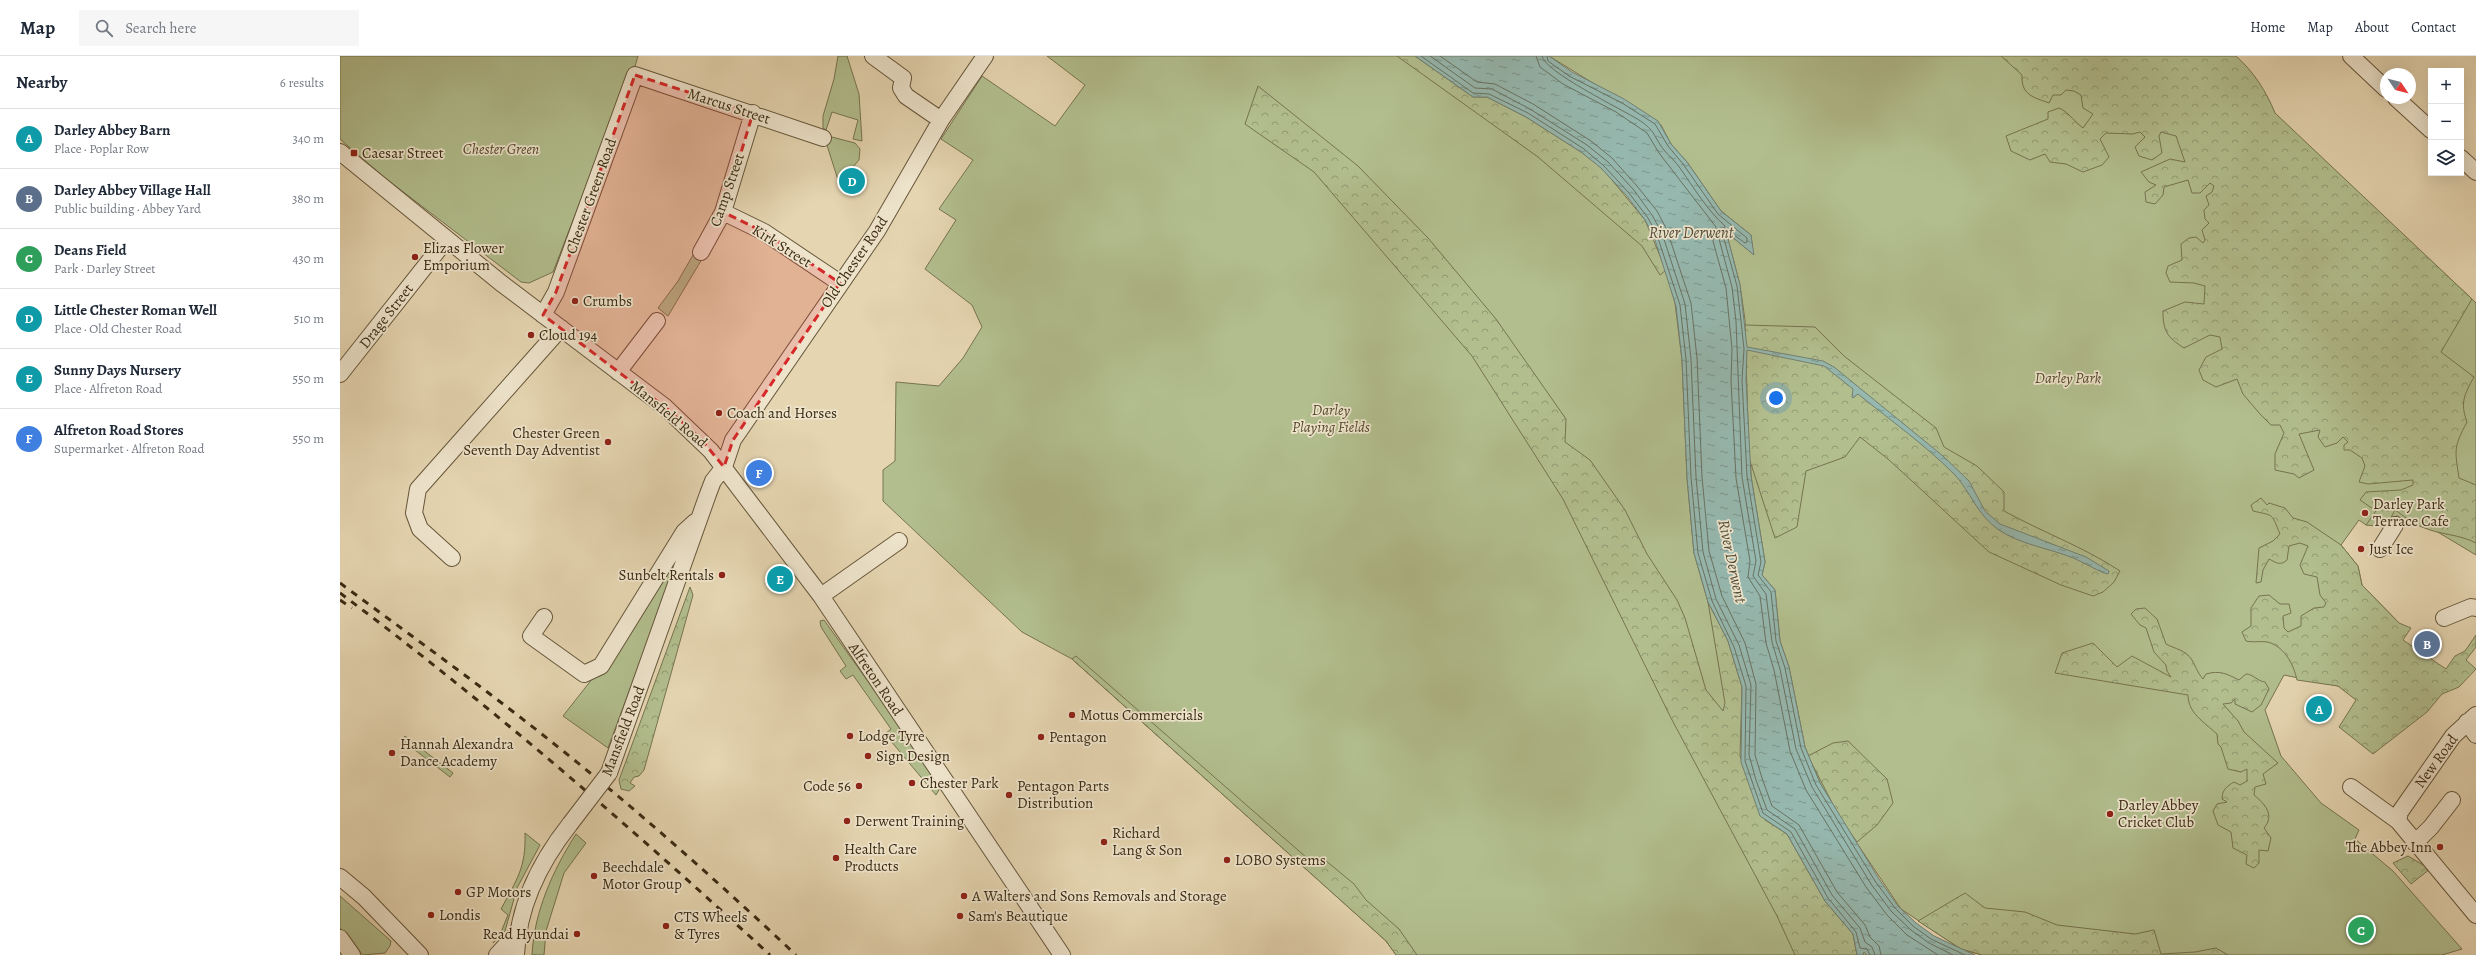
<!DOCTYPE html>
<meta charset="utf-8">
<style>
:root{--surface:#fff;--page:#f6f6f7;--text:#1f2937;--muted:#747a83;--line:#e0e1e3;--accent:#d93025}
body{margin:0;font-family:Alegreya,serif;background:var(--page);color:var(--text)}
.controls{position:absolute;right:12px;top:12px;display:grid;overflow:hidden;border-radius:0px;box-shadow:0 4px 16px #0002}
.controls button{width:36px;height:36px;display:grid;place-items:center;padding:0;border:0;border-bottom:1px solid var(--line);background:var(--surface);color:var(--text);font:20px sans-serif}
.compass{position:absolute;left:2040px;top:12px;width:36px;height:36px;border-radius:50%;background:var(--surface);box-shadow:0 4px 16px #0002;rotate:125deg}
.you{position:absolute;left:1436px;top:342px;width:14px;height:14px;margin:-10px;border:3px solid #fff;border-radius:50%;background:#1a73e8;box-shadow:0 0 0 6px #1a73e833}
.badge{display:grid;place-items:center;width:26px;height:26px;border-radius:50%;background:var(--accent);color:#fff;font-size:13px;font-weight:700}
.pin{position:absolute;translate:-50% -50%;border:2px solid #fff;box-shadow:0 1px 4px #0006}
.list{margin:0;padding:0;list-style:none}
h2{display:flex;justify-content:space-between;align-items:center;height:52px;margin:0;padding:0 16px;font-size:17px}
h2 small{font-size:13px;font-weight:400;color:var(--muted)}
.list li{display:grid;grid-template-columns:26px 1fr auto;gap:12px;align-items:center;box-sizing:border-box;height:60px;padding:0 16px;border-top:1px solid var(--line)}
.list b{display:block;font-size:15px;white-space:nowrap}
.list p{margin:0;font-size:13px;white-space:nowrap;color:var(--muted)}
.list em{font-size:13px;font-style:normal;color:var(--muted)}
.icon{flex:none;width:22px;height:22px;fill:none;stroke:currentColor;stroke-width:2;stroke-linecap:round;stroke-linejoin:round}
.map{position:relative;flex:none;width:2136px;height:899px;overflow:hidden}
header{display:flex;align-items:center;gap:24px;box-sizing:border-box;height:56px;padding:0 20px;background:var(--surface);border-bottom:1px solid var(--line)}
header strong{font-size:19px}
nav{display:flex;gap:22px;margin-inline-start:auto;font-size:14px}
.search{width:280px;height:36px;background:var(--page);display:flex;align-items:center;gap:10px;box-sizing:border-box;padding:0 14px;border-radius:0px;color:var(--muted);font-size:15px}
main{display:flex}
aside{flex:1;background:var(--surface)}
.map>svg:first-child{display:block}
.green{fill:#b2be8e;stroke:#767450}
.forest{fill:url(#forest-crowns);stroke:#767450}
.water{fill:url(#water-ripples);stroke:#728071}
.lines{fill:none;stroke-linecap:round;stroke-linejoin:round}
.shore{stroke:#687261;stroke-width:1}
.minor-casing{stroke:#66563a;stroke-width:18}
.minor{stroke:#eee4cc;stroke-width:16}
.rail{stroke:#3b2b13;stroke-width:3;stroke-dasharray:7 7;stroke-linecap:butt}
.minor-bridge-casing{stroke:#66563a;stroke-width:18;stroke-linecap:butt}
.minor-bridge{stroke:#eee4cc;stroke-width:16}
.marked{fill:#d62828;fill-opacity:0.2;stroke:#d62828;stroke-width:3;stroke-dasharray:8 5;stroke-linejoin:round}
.poi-dot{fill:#8f2418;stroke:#eee4cc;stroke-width:1.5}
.labels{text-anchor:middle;stroke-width:3.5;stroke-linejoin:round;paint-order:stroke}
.street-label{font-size:15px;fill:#3b2b13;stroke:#eee4cc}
.park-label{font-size:15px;font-style:italic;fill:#53482c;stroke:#eee4cc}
.poi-label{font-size:15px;fill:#3b2b13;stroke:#eee4cc;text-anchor:start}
.water-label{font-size:16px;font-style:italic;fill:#524e3a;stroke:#eee4cc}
</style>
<header>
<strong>Map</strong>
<div class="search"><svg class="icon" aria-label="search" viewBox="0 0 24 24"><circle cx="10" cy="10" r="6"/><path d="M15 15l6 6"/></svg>Search here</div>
<nav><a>Home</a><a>Map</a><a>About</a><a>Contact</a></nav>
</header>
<main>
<aside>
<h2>Nearby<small>6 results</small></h2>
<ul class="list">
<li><span class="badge" style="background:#0f9aa8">A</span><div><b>Darley Abbey Barn</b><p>Place · Poplar Row</p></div><em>340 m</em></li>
<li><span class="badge" style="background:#5c6f8a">B</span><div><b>Darley Abbey Village Hall</b><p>Public building · Abbey Yard</p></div><em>380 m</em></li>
<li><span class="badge" style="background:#2e9e5b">C</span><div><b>Deans Field</b><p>Park · Darley Street</p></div><em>430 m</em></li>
<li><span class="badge" style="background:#0f9aa8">D</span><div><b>Little Chester Roman Well</b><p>Place · Old Chester Road</p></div><em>510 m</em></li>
<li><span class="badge" style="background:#0f9aa8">E</span><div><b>Sunny Days Nursery</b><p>Place · Alfreton Road</p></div><em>550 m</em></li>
<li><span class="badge" style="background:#3f7fe0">F</span><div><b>Alfreton Road Stores</b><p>Supermarket · Alfreton Road</p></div><em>550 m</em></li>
</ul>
</aside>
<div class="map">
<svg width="2136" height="899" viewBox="0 0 2136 899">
<defs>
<pattern id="forest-crowns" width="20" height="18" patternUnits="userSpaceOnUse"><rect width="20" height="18" fill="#b2be8e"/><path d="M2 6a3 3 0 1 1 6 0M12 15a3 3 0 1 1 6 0" fill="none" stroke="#929b73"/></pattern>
<pattern id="water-ripples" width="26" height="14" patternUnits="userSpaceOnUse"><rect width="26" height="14" fill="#96b8af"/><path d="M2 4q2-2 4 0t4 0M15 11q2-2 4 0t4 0" fill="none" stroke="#7c968d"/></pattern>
</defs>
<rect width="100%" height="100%" fill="#e5d5b1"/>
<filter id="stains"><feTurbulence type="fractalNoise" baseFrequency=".005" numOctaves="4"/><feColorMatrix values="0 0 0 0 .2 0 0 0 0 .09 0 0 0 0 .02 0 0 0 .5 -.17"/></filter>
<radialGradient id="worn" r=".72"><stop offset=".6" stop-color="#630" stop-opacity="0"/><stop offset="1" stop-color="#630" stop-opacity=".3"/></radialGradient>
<path class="green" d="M0,0H298L293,17L268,74L213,216L189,227L181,226L45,122L0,83Z
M498,0H507L519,38L522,85L513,83L518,64L492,56L486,74L483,72V60L494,23Z
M707,0H1075L1186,61L1326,214L1335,247L1342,304L1347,422L1354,497L1368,546L1388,585L1400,700L1485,845L1527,899H1056L1046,885L732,603L682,576L543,445V414L555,405L556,326L599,330L623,302L642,271L632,249L585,213L616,164L599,153L633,104L601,83L642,20L715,70L745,29Z
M1209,0H1873L2136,247V499L2086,469L2071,466L2057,460L2026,469L2019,464L2001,489L2018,510L2022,529L2059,567L2008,637L1998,630L1944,619L1925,654L1941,700L1981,747L2019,774L2015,783L2053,815L2122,893L2102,899H1642L1621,893L1561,853L1500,762L1480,727L1465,691L1449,611L1440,585L1435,534L1422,519L1425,506L1411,420L1405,264L1400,229L1388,183L1391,180L1413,198L1411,179L1381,155L1347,106L1331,88L1321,69Z
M488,80L515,87L520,93L519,104L499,127L485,83Z
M353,199L362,203L328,260L318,252L338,225Z
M342,493L268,692L223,660L256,618Z
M484,564L555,663L600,732L596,739L545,678L551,673L513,619L506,623L500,615L506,610L481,571L480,565Z
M65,680L113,717L110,721L62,684Z
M185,777L200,789L177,832L165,875L153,887L161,876L168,859L161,853C177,823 186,812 185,777Z
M236,778L246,787L224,817L206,875L204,899H192C194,856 213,814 236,778Z
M0,840L51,885L50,890L45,897L23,899L0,872Z"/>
<path class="forest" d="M1057,0H1075L1133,41H1147L1186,61L1241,96L1262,112L1305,164L1326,214L1320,219L1302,190L1198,101Z
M1661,0H1896C1914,16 1926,35 1935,57L2132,243L2101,296L2134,321C2124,339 2120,347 2127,366C2113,392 2115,394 2119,422L2136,429V487C2119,478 2100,479 2082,471C2073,468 2064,460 2055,454L2046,471L2026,469L2036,455L2020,444L2026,436L2061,434L2073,429V424L2028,428L2019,426L2025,410L2022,402L2010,394H2004V389L2008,386L2003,381L1997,387L1985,391L1978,381L1980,374L1959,378L1974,414L1959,422L1954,418L1935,414V398L1944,377L1940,369H1931L1920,358L1903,338L1897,323L1876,331L1863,324L1859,314L1866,301L1882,293L1880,281L1870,279L1844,292C1827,281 1823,275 1823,255L1845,246L1864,248L1865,230L1854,227L1830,226L1826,217L1828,210L1842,204L1841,188L1849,182L1856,181L1863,187L1865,184L1862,174L1869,167L1865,163L1864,154L1869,149L1866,140L1872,136L1874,130L1870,127L1860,137H1852L1848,124L1824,131L1823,139L1815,148L1806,146L1805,136L1816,129L1809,126L1801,116L1830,103L1845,106L1836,80L1821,76L1819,80L1822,97L1812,104L1799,100L1795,91L1805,81L1800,76L1793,78L1766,77L1760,83L1769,101L1762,109L1743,116L1726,108L1710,106L1705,98L1690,104L1671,95L1666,80L1708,63V56L1719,52C1727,55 1735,66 1743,72L1753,58L1743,52L1741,39L1734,35L1726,34L1721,39H1713L1709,47C1693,41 1681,39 1682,19Z
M918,30L1018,110L1088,182L1156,263L1226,363L1225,386L1250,404L1285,454L1307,498L1337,544L1345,562L1366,634L1383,655L1385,647L1368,546L1388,585L1402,631L1400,700L1425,764L1447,778L1485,845L1513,878L1517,899H1455L1437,860L1331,662L1223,443L1132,300L974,116L905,68Z
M1405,269L1475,271L1504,300L1596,372L1604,391L1637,410L1664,436V455C1702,476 1744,491 1780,515L1774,526L1763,536L1753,540L1721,529L1649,496L1548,403L1520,381L1505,401L1466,415L1457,471L1435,482L1409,402Z
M1921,442L1927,449L1929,447L1945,452L1953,462L1967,466L2001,489L2018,510L2022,529L2059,567L2071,572L2063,584L2106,613L2115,600L2125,595L2136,579V591L2126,604L2136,613L2119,631L2102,638L2087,656L2033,698L1999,671L2016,644L1998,630L1957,624C1954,610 1946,593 1931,587C1923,584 1914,587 1906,585L1902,576L1911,570V552L1919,540L1929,539L1940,548H1949L1951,557L1943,560L1944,572L1948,576L1961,570V560L1974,552L1984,551L1986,547L1980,539L1977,521L1964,518L1960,509L1968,490L1960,487L1949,490L1947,504C1940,510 1937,507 1929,503L1923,514L1921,526L1916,527L1919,492L1933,485L1940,478C1931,457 1935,460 1913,455L1911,449Z
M350,531L353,539L304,714L299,720L294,721L290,727L295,730L289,735L281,733L279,724Z
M1805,552L1817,563L1826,588C1835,593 1846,594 1852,604C1856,611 1857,616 1863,623L1866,618C1880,614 1887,618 1899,624L1906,618C1913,618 1917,625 1925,626L1929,633L1921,649L1912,656L1895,648V643L1891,647L1883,648L1898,665L1904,676L1938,707L1923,718L1926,728L1915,731L1914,739C1925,748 1935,759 1924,772L1931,782L1928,795L1919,794V807L1914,812L1906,808L1907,799L1893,792L1891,776L1878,769L1873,755L1877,748L1887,746L1882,743C1882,734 1887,730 1894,726L1900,729L1907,725V713L1901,716L1888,713L1881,691L1878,688L1877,678C1864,666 1848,657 1848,639L1715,617L1722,597L1753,587L1777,611L1792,600L1831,621L1827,615L1826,609L1814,596L1806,572L1800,569L1791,558L1796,553Z
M736,600L967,802L985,804L1014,828L1026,844L1059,873L1077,899H1056L1046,885L732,603Z
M1508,685L1547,723L1553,747L1537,769L1517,786L1500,762L1468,700L1493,687Z
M2068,800L2090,813L2071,828L2053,807Z
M1625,837L1645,852L1685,856L1717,869L1795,878L1814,874L1821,898L1855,896L1876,892L1888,899H1642L1621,893L1578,865Z"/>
<path class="water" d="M1075,0H1209L1232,16L1284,43L1318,65L1331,88L1347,106L1381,155L1411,179L1414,199L1391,180L1388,183L1400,229L1407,291L1483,305L1494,311L1603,400L1629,425L1645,455L1660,468L1746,501L1769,515L1768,518C1763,518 1741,505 1733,502C1709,492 1681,489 1659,474C1636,458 1631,436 1614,418C1584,388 1550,364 1518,338L1513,342L1512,341L1513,333L1484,310L1407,294L1406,324L1411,420L1425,506L1422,519L1435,534L1440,585L1449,611L1465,691L1480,727L1539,823L1558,850L1576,867L1594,880L1635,899H1527L1524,896L1523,899H1517L1513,878L1485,845L1447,778L1420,760L1401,706L1402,631L1388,585L1368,546L1354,497L1347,422L1342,304L1336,250L1314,181L1305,164L1286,139L1261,112L1241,96L1186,61L1147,41H1133Z"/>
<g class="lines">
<path class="shore" d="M1081,0L1133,37L1149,38L1188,57L1244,93L1264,110L1289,137L1308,162L1317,179L1340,249L1346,303L1351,421L1358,497L1372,545L1394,591L1406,630L1405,705L1423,757L1451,776L1488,842L1516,876L1520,892L1527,893L1530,899
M1090,0L1135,32L1152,33L1190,53L1247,89L1268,106L1293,133L1312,159L1322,177L1345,248L1351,303L1356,421L1363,496L1376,543L1399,589L1411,629L1409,699L1416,724L1427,754L1455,773L1492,839L1520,872L1525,886L1532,891L1535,899
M1100,0L1137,26L1155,28L1193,48L1251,85L1272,102L1297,130L1317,155L1327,174L1351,247L1357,302L1362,421L1369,495L1382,540L1405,587L1416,628L1415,699L1422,722L1432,750L1459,769L1497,836L1525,869L1530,881L1539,890L1541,899
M1196,0L1200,11L1223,28L1276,56L1307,77L1319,97L1376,171L1373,185L1386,232L1392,293L1391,325L1396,422L1410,505L1408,521L1420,540L1426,587L1434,614L1450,695L1466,734L1526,831L1547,859L1567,879L1598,899
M1202,0C1203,15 1283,54 1299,64C1316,75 1313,80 1324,94C1329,100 1336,106 1340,112C1354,132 1367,154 1385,170L1379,183L1392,231L1396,265L1402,421L1416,505L1413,520L1426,538L1432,586L1440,613L1456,693L1472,731L1531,828L1551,855L1571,874L1589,887L1613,899
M1207,0L1208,5L1229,20L1282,47L1315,68L1328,90L1343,108L1378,158L1407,182V186L1405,187L1390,176L1385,178L1384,183L1397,230L1401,265L1404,293L1402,324L1407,420L1421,506L1418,519L1431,536L1436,585L1445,612L1461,692L1476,729L1535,825L1555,852L1573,870L1591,883L1625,899"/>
<defs>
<path id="minor" d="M533,0L563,22L561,32L566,40L601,64
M2011,0L2046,33
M2056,42L2091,74
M0,96L161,227L325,351L371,395L481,540L722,899
M2121,102L2136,116
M383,156L424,176L500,227
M361,196L383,156L413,57
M203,259L216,236L295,19L483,82
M278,316L317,265
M0,318L106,184
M2040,493L2055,469
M112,502L80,473L74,457L78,433L221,272
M481,540L559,485
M204,561L191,580L244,618L261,610L344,476L355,466
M2104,562L2131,551L2136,552
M2136,659L2113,680L2060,756L2058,765L2136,859
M2127,666L2136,679
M269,717L368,438L373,425L384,411L393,384L537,175L601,64L645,0
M2011,731L2058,765
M2075,787L2091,771L2112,744
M0,821L24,841L80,899
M0,882L12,899
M157,899L179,875
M176,899C178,849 200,806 230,768"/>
</defs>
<use href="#minor" class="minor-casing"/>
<use href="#minor" class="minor"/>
<path class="rail" d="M0,527C70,579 140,629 208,683C294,751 376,824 456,899
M0,537C150,649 292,772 430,899
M0,544L12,552"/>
<defs>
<path id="minor-bridge" d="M230,768L269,717"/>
</defs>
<use href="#minor-bridge" class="minor-bridge-casing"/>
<use href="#minor-bridge" class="minor-bridge"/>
</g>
<path class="marked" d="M295,19L413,57L383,156L424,176L500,227L393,384L384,411L360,382L325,351L203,259L216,236Z"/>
<g class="poi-dot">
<rect x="10" y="93" width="8" height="8" rx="2"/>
<circle cx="75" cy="201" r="4"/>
<circle cx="235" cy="245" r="4"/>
<circle cx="191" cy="279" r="4"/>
<circle cx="379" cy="357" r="4"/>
<circle cx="268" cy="386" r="4"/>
<circle cx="2025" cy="457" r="4"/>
<circle cx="2021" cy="493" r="4"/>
<circle cx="382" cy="519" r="4"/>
<circle cx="732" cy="659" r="4"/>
<circle cx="510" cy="680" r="4"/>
<circle cx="701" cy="681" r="4"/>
<circle cx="52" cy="697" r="4"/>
<circle cx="528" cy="700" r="4"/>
<circle cx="572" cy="727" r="4"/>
<circle cx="519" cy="730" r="4"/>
<circle cx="669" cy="739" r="4"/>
<circle cx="1770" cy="758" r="4"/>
<circle cx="507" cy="765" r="4"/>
<circle cx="764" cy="786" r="4"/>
<circle cx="2100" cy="791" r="4"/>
<circle cx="496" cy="802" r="4"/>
<circle cx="887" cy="804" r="4"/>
<circle cx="254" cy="820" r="4"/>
<circle cx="118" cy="836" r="4"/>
<circle cx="624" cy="840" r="4"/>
<circle cx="91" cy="859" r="4"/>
<circle cx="620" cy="860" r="4"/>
<circle cx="326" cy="870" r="4"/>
<circle cx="237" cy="878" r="4"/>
</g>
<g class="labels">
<g class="street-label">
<text transform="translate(389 50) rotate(18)" y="5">Marcus Street</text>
<text transform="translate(387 134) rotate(-71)" y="5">Camp Street</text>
<text transform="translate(251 140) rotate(-70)" y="5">Chester Green Road</text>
<text transform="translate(442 190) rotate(32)" y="5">Kirk Street</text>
<text transform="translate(514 206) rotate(-56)" y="5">Old Chester Road</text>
<text transform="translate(46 260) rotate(-52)" y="5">Drage Street</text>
<text transform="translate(329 358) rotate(40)" y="5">Mansfield Road</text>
<text transform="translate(536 623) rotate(56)" y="5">Alfreton Road</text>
<text transform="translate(283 675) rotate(-69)" y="5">Mansfield Road</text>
<text transform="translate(2096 705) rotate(-54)" y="5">New Road</text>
</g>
<g class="park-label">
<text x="161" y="98">Chester Green</text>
<text x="1728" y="327">Darley Park</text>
<text x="991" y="359">Darley<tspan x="991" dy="17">Playing Fields</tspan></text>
</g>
<g class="poi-label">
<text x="22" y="102">Caesar Street</text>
<text x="83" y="197">Elizas Flower<tspan x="83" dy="17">Emporium</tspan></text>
<text x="243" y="250">Crumbs</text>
<text x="199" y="284">Cloud 194</text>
<text x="387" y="362">Coach and Horses</text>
<text x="260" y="382" text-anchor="end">Chester Green<tspan x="260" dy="17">Seventh Day Adventist</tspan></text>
<text x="2033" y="453">Darley Park<tspan x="2033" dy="17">Terrace Cafe</tspan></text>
<text x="2029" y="498">Just Ice</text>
<text x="374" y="524" text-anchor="end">Sunbelt Rentals</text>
<text x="740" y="664">Motus Commercials</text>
<text x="518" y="685">Lodge Tyre</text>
<text x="709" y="686">Pentagon</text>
<text x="60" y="693">Hannah Alexandra<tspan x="60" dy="17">Dance Academy</tspan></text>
<text x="536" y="705">Sign Design</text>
<text x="580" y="732">Chester Park</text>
<text x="511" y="735" text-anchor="end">Code 56</text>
<text x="677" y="735">Pentagon Parts<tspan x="677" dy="17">Distribution</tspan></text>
<text x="1778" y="754">Darley Abbey<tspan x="1778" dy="17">Cricket Club</tspan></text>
<text x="515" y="770">Derwent Training</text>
<text x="772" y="782">Richard<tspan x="772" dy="17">Lang &amp; Son</tspan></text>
<text x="2092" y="796" text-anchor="end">The Abbey Inn</text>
<text x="504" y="798">Health Care<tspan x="504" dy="17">Products</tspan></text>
<text x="895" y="809">LOBO Systems</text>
<text x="262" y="816">Beechdale<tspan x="262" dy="17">Motor Group</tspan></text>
<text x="126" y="841">GP Motors</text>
<text x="632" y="845">A Walters and Sons Removals and Storage</text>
<text x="99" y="864">Londis</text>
<text x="628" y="865">Sam's Beautique</text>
<text x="334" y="866">CTS Wheels<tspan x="334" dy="17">&amp; Tyres</tspan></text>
<text x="229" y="883" text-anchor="end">Read Hyundai</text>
</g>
<g class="water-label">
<text x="1351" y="182">River Derwent</text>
<text transform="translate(1393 505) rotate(78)" y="6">River Derwent</text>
</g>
</g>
<rect width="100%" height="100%" filter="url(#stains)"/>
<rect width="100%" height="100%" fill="url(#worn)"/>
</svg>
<div class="controls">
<button>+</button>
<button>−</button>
<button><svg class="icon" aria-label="layers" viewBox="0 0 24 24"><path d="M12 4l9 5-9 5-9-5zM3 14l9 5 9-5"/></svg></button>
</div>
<svg class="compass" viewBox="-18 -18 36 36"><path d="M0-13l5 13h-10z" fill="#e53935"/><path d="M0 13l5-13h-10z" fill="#747a83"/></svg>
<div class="you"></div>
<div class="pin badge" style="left:1979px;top:653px;background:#0f9aa8">A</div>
<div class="pin badge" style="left:2087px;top:588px;background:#5c6f8a">B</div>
<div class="pin badge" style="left:2021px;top:874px;background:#2e9e5b">C</div>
<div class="pin badge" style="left:512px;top:125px;background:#0f9aa8">D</div>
<div class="pin badge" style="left:440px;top:523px;background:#0f9aa8">E</div>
<div class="pin badge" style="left:419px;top:417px;background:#3f7fe0">F</div>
</div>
</main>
